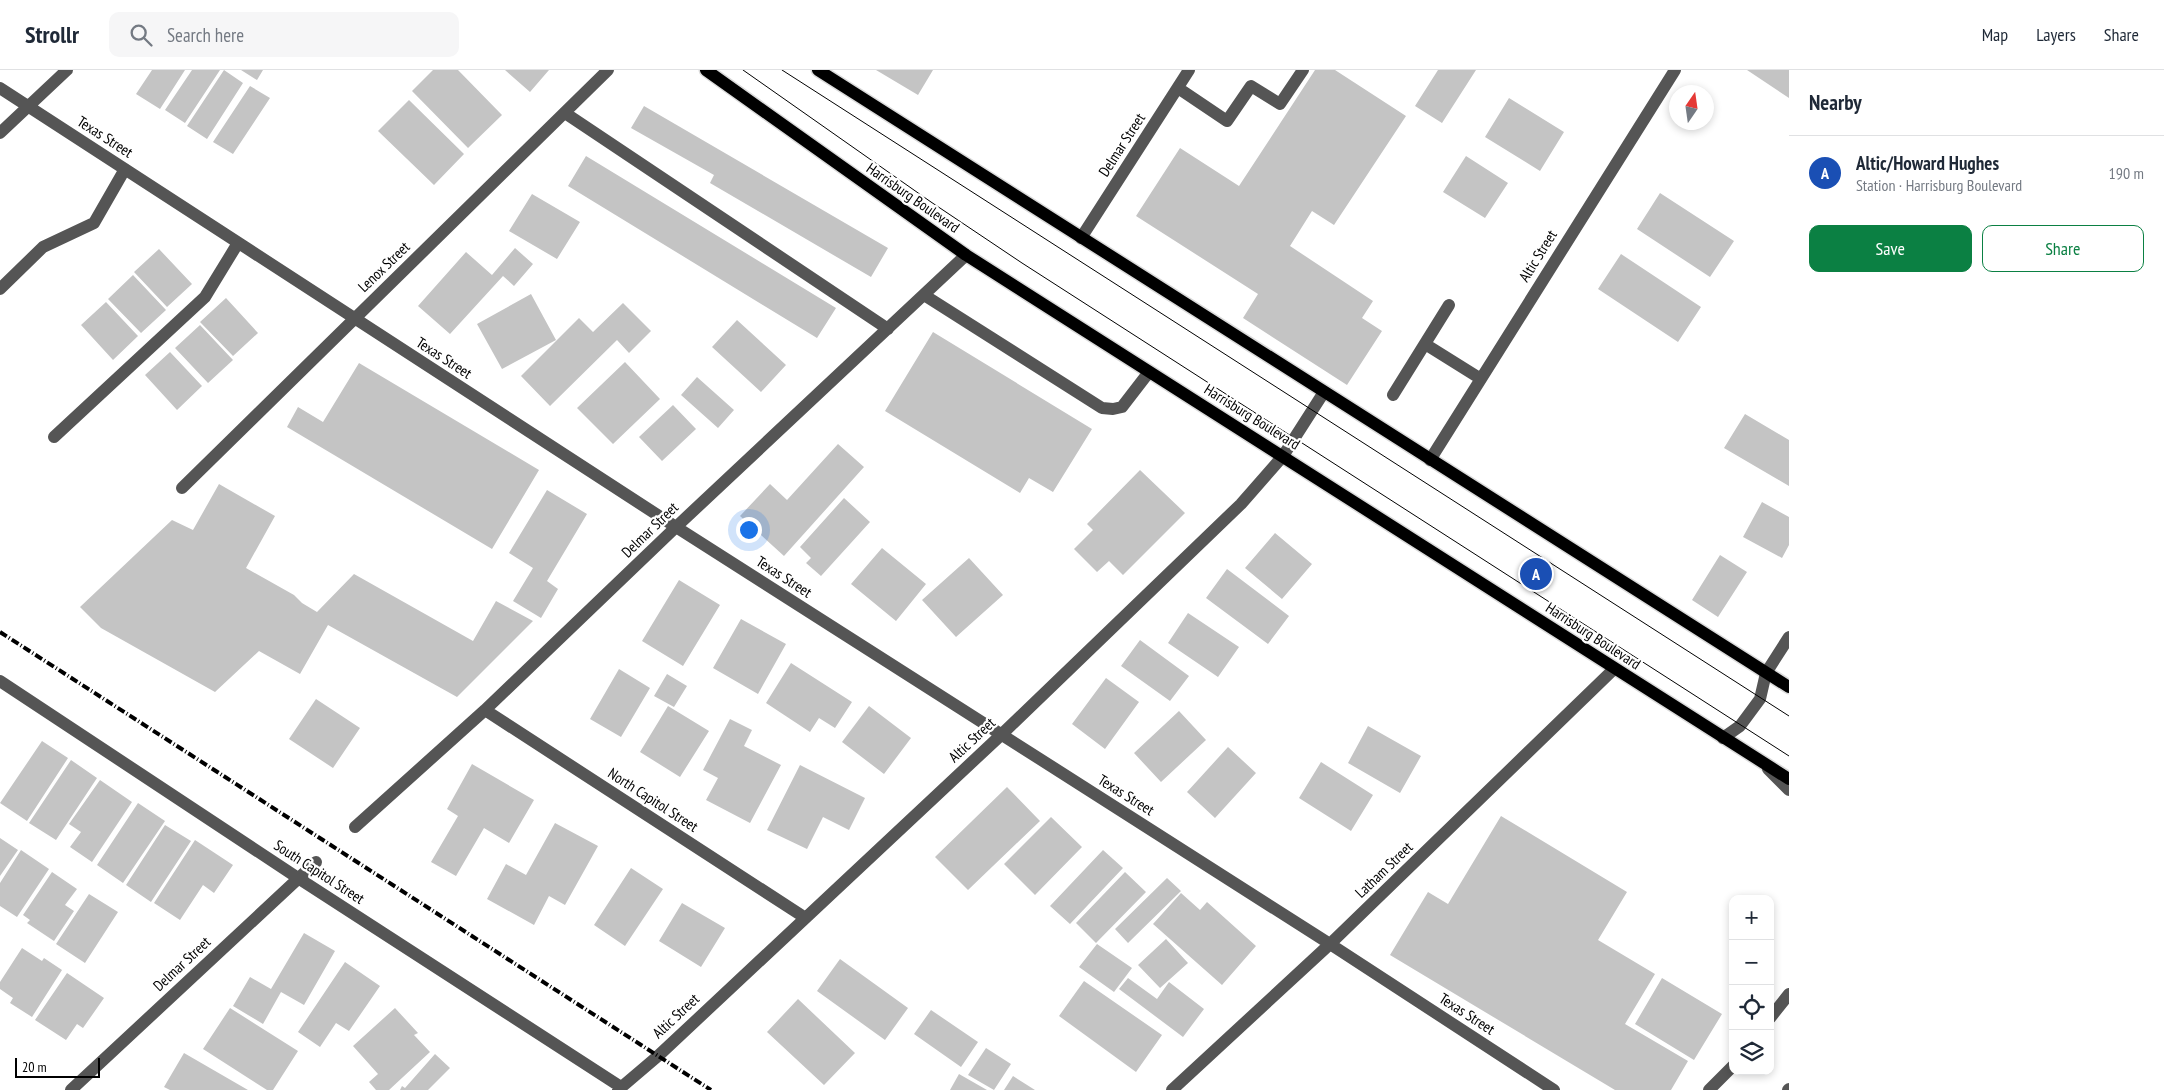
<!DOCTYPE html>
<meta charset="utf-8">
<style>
:root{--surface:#fff;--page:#f6f6f7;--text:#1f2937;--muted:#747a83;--line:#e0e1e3;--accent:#0b8043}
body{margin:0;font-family:"PT Sans Narrow",sans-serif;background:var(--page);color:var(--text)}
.controls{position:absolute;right:15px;bottom:15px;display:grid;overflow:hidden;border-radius:10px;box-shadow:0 2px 8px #0003}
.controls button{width:45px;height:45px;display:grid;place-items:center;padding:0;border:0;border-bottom:1px solid var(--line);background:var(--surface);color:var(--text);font:25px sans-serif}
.compass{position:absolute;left:1669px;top:15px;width:45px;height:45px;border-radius:50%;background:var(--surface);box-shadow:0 2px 8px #0003;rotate:13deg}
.scale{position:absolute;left:15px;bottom:12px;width:85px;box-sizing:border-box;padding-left:5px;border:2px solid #000;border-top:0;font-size:14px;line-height:18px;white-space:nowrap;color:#000;-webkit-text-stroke:4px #fff;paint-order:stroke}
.you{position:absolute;left:748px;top:459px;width:18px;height:18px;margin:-12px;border:4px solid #fff;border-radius:50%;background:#1a73e8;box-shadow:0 0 0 8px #1a73e833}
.badge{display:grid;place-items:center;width:32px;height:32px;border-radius:50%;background:var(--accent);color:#fff;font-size:16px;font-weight:700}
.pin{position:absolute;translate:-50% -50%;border:2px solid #fff;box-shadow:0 1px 5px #0006}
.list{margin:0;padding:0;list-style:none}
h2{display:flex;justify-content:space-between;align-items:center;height:65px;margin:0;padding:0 20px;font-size:21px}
h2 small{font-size:16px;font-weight:400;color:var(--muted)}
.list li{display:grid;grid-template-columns:32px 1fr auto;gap:15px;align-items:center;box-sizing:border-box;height:75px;padding:0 20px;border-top:1px solid var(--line)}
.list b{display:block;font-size:19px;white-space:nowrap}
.list p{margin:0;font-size:16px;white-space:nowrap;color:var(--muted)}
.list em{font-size:16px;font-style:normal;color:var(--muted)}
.actions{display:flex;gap:10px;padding:15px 20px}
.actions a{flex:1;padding:11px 0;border:1px solid var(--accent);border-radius:10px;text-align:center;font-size:18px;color:var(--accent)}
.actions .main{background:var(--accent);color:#fff}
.icon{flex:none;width:28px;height:28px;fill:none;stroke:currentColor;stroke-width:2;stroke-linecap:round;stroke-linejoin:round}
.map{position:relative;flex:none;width:1789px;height:1020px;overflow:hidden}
header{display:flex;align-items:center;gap:30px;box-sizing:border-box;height:70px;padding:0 25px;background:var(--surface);border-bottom:1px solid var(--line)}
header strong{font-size:24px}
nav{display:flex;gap:28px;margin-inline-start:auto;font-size:18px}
.search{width:350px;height:45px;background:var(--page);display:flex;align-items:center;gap:12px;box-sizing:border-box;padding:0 18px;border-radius:10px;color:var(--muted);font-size:19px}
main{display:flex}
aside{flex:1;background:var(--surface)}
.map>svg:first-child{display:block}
.building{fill:#c4c4c4}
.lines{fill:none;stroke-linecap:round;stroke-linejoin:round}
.major-casing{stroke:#dbdbdb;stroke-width:15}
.minor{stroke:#555;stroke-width:12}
.major{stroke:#000;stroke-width:12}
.tram{stroke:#000;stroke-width:1}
.rail{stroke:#000;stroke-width:4;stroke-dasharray:8 2.5 1 2.5;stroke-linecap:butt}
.labels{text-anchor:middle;stroke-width:4.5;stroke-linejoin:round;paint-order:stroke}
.street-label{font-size:15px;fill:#000;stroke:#fff}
</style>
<header>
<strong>Strollr</strong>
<div class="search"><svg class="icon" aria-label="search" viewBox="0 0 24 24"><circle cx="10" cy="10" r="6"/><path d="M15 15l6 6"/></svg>Search here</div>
<nav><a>Map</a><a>Layers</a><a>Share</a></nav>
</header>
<main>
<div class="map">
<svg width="1789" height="1020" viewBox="0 0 1789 1020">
<rect width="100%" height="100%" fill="#fff"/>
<path class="building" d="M152,0H185L160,39L136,24Z
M192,0H220L185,53L165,40Z
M224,0L243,13L207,69L187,56Z
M241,0H263L257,10Z
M433,0H458L502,45L468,78L412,21Z
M505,0H549L530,22Z
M876,0H933L918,25Z
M1315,0H1335L1406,46L1334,155L1312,141L1290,176L1373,231L1362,248L1382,261L1347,315L1243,248L1258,224L1136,146L1180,78L1239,116Z
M1438,0H1476L1442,53L1415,36Z
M1747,0H1789V28Z
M250,16L270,28L233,84L213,72Z
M1509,28L1564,62L1540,101L1485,67Z
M409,30L464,84L434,115L378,61Z
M644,36L888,178L871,207L710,113L714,105L631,58Z
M586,86L836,238L817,268L568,116Z
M1466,86L1508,113L1485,148L1443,122Z
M1660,123L1734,171L1710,207L1637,159Z
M532,124L580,152L557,189L509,161Z
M515,178L533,194L514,216L503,206L450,264L418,236L466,182L492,205Z
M159,179L192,214L167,237L134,202Z
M1621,184L1701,237L1678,272L1598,219Z
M133,205L166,240L141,263L108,229Z
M531,224L556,270L502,299L477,254Z
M226,228L258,263L233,286L200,252Z
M106,232L138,266L113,290L81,255Z
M623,233L651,261L629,283L617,270L550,336L521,306L579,248L593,262Z
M737,250L786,295L761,322L712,277Z
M200,255L233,290L208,313L175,278Z
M933,262L1092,359L1053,422L1029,408L1020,423L885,341Z
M170,282L202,316L177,340L145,305Z
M625,292L660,329L613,374L577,338Z
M359,293L539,400L492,479L287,357L298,337L323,352Z
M697,307L734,340L718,358L681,325Z
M673,335L696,359L662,391L639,367Z
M1745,344L1789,370V416L1724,378Z
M838,374L864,397L784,486L740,446L770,414L787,430Z
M1140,400L1185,443L1123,505L1109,491L1097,502L1074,479L1093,460L1087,454Z
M219,414L275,446L246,498L294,525L302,533L317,542L354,504L473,571L496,531L533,551L457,627L328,555L300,604L259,581L215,622L101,558L80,537L172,450L193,460Z
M547,420L587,444L547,511L558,519L541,548L513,531L533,498L509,483Z
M844,428L870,452L821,506L806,493L811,488L800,477Z
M1762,432L1789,447V475L1782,488L1743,467Z
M1275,463L1312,494L1282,529L1245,498Z
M882,478L926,514L896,551L851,514Z
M1720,485L1747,502L1718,547L1692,530Z
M969,488L1003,525L956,567L922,530Z
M1227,499L1289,546L1268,574L1206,528Z
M679,510L720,535L683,596L642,571Z
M1188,543L1239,577L1218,607L1168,573Z
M741,549L786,574L758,624L713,598Z
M1140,570L1189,606L1170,631L1121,596Z
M791,593L852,632L835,658L819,648L810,662L766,633Z
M619,599L650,618L621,667L590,649Z
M667,604L687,616L674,637L654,626Z
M1106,608L1139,632L1105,679L1072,654Z
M316,629L360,658L333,698L289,669Z
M668,636L709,661L680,707L640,682Z
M869,636L911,668L884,704L842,672Z
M1179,641L1206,670L1161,712L1134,683Z
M730,649L752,660L744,676L781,695L750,753L706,730L718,708L703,700Z
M1368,656L1421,686L1400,723L1348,693Z
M42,671L68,688L27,751L0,733Z
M1228,677L1256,703L1215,748L1187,722Z
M71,690L97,708L56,770L29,753Z
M1321,692L1373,725L1351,761L1299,728Z
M472,694L534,730L509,773L484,758L456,806L431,792L458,746L447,739Z
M800,695L865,728L849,760L823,747L807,779L767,760Z
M100,710L132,732L92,792L70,777L81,762L69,754Z
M1007,717L1040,751L968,820L935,787Z
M138,733L165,751L123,813L97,795Z
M1501,746L1627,822L1598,870L1655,904L1625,954L1688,991L1671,1020H1615L1390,885L1428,822L1448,834Z
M1051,747L1082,777L1035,825L1004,794Z
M555,753L598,776L565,835L549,826L534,855L487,829L506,794L526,805Z
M165,755L191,771L151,832L126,815Z
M0,768L18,780L0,806Z
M195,770L233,795L214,823L203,815L180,850L154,833Z
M21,780L49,799L17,847L0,836V813Z
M1103,780L1123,798L1070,854L1050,836Z
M631,798L663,819L625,876L594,855Z
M52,802L77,819L65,835L74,841L54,871L27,853L30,850L23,845Z
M1125,802L1146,822L1096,873L1076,853Z
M1167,808L1181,821L1128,873L1115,859Z
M1181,823L1200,840L1207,832L1256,876L1222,915L1153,854Z
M89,824L118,842L85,893L56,874Z
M682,833L725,858L701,897L659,871Z
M304,863L335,881L304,935L281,922L263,954L233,936L250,907L271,919Z
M1166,869L1188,893L1160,918L1138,895Z
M1097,874L1132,898L1114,922L1079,897Z
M22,878L42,891L44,888L62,900L32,947L10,933L13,928L0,919V912Z
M840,889L908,938L885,970L817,921Z
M345,892L380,916L349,961L336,953L320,977L298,962Z
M67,903L104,928L83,958L77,954L66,970L35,950Z
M1128,908L1157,929L1169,912L1204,939L1183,967L1119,919Z
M1662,908L1722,944L1694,990L1635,954Z
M1084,911L1162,965L1136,1002L1059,946Z
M798,929L855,983L824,1015L767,962Z
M230,938L298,981L273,1020H267L203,979Z
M395,938L418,963L414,965L430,982L389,1020H376L369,1012L378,1004L353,976Z
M931,940L978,972L961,997L914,964Z
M986,978L1011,994L994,1020L968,1005Z
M184,983L248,1020H170L164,1017Z
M435,984L450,998L428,1020H400L402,1016L405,1018Z
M959,1004L987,1020H950Z
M1013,1006L1035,1020H1004Z"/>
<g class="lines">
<defs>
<path id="major" d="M706,0L966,185L1789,709
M818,0L1789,617"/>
</defs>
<use href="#major" class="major-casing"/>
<path class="minor" d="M0,18L676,457L1330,874L1554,1020
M1178,18L1227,51L1251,16L1280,34L1303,0
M565,43L888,259
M0,63L67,0
M1081,168L1189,0
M0,219L43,177L94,153L125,99
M924,225L1102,338L1113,339L1122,337L1149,302
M1425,274L1481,309
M1393,325L1449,235
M54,367L205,227L238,173
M1430,390L1675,0
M182,418L608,0
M0,611L298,808L621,1017
M485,640L804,847
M1723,668L1740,656L1760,629L1766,603L1789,567
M1768,699L1789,720
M355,757L485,640L676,457L966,185
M1770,948L1789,924
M71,1020L316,792
M618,1020L658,986L1001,665L1241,434L1283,386L1324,322
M1172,1020L1330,874L1614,599
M1709,1020L1733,996
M1788,1020L1789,1019"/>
<use href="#major" class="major"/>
<path class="tram" d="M743,0L931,132L1022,193L1789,686
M782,0L1789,646"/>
<path class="rail" d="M0,562L711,1020"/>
</g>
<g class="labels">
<g class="street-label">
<text transform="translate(105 67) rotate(33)" y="5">Texas Street</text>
<text transform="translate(1122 75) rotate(-57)" y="5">Delmar Street</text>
<text transform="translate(913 128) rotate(35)" y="5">Harrisburg Boulevard</text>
<text transform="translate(1538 186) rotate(-58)" y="5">Altic Street</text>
<text transform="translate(384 197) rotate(-44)" y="5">Lenox Street</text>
<text transform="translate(444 288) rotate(33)" y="5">Texas Street</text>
<text transform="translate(1252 347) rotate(32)" y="5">Harrisburg Boulevard</text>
<text transform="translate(650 460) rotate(-44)" y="5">Delmar Street</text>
<text transform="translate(784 507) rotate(33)" y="5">Texas Street</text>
<text transform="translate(1593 566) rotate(33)" y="5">Harrisburg Boulevard</text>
<text transform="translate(972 670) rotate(-43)" y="5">Altic Street</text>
<text transform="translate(1126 725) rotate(32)" y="5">Texas Street</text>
<text transform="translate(653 730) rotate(33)" y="5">North Capitol Street</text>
<text transform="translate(1384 800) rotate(-44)" y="5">Latham Street</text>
<text transform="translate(319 802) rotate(33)" y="5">South Capitol Street</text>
<text transform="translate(182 894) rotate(-43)" y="5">Delmar Street</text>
<text transform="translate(1467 944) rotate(33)" y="5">Texas Street</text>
<text transform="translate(676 946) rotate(-43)" y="5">Altic Street</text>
</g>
</g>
</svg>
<div class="controls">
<button>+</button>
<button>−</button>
<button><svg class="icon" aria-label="locate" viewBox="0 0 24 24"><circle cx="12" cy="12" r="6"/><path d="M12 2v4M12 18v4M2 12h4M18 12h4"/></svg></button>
<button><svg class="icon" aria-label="layers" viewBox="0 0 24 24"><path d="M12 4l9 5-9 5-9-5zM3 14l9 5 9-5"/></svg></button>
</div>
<svg class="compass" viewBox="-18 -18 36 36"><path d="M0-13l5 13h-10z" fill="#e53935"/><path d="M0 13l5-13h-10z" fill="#747a83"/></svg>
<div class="scale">20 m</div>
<div class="you"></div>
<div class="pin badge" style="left:1536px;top:504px;background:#1a4fb4">A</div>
</div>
<aside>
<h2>Nearby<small></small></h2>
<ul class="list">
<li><span class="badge" style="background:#1a4fb4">A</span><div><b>Altic/Howard Hughes</b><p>Station · Harrisburg Boulevard</p></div><em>190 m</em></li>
</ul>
<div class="actions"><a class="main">Save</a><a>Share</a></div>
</aside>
</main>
